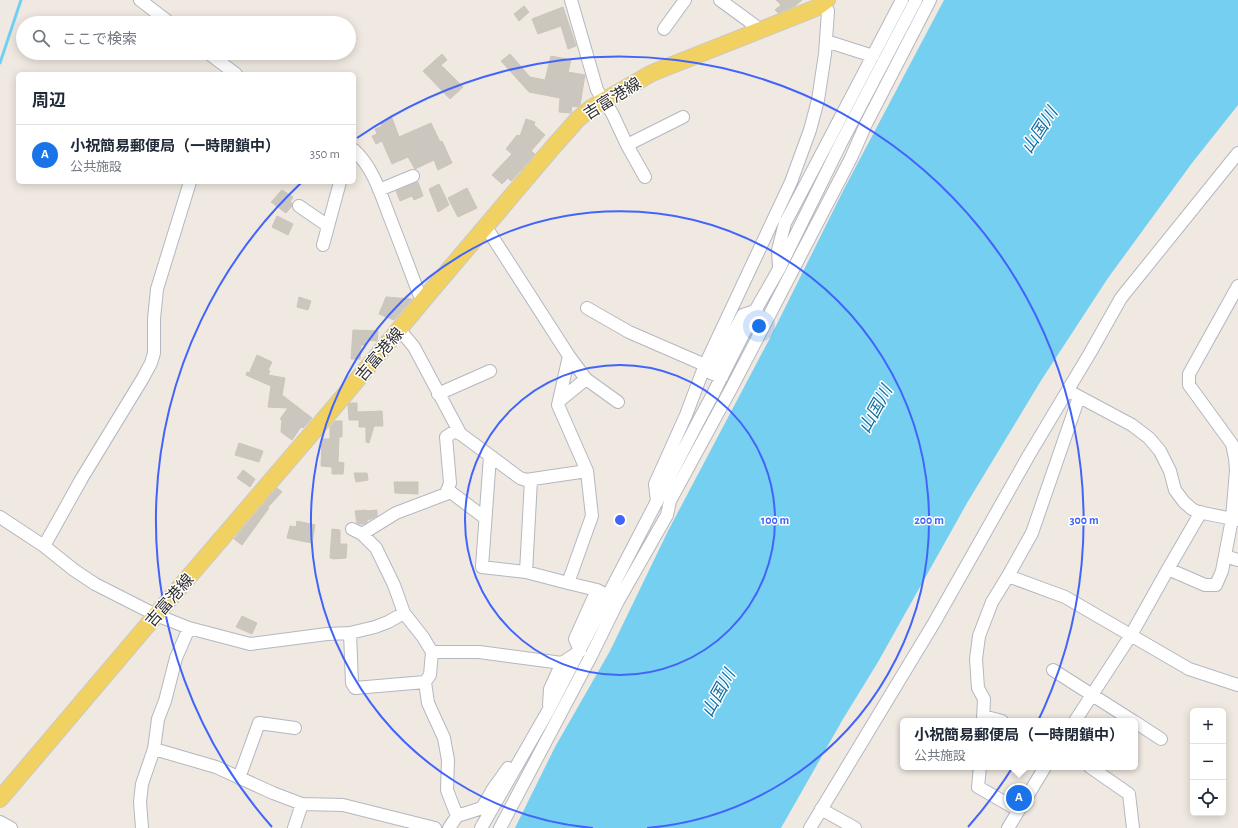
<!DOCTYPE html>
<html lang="ja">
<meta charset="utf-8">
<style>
:root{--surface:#fff;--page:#f6f6f7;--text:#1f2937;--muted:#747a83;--line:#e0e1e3;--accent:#1a73e8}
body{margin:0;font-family:"Alegreya Sans","Noto Sans JP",sans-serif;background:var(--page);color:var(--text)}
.controls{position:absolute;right:12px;bottom:12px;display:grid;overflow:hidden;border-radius:6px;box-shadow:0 2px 10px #0003}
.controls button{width:36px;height:36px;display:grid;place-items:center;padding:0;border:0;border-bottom:1px solid var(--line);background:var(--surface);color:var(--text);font:20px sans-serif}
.you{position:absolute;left:759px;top:326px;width:14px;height:14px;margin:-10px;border:3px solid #fff;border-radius:50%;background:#1a73e8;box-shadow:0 0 0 6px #1a73e833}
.badge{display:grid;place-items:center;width:26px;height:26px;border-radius:50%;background:var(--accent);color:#fff;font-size:13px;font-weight:700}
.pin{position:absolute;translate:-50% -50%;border:2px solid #fff;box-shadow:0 1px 4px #0006}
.popup{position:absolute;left:900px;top:718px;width:238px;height:52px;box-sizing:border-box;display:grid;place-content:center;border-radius:6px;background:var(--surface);filter:drop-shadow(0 1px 3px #0005);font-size:13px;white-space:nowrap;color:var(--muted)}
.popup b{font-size:15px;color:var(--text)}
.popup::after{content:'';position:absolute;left:50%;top:100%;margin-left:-8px;border:8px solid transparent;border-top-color:var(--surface)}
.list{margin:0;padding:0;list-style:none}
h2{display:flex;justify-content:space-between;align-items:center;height:52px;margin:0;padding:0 16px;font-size:17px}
h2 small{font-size:13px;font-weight:400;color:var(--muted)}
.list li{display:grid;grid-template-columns:26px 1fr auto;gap:12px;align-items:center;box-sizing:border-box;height:60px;padding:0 16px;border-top:1px solid var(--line)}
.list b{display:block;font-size:15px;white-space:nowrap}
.list p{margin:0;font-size:13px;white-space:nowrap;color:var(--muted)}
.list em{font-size:13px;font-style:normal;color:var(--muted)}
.icon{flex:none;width:22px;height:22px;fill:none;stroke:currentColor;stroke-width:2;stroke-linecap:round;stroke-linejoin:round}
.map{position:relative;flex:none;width:1238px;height:828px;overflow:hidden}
.search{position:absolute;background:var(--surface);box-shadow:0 2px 10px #0003;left:16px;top:16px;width:340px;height:44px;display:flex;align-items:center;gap:10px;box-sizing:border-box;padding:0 14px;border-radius:22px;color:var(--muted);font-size:15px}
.panel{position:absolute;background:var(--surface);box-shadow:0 2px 10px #0003;left:16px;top:72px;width:340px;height:112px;border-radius:6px}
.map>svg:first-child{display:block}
.water{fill:#75cff0}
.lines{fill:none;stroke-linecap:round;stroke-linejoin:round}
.stream{stroke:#75cff0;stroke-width:3}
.building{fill:#cbc7bf;stroke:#cbc5ba}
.minor-casing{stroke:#b4b7c1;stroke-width:14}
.major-casing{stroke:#c9c9c9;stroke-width:18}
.minor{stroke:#fff;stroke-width:12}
.major{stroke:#f2d163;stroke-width:16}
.ring{fill:none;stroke:#4264fb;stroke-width:2}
.labels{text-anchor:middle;stroke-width:3;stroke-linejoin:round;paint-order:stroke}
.street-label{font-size:16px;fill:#2e2e2e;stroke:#fff}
.water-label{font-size:17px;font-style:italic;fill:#0d6fa3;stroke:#fff}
.centre{fill:#4264fb;stroke:#fff;stroke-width:2}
.ring-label{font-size:12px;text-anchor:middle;font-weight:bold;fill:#4264fb;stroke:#fff;stroke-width:3;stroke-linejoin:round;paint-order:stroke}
</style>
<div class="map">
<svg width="1238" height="828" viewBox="0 0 1238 828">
<rect width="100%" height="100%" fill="#efe9e1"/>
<path class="water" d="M944,0H1238V105L1192,163L1108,278L1042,379L967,503L878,662L843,719L781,828H515L555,747L610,651L668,531L770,338L843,191Z"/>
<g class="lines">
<path class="stream" d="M0,63L21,0"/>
</g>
<path class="building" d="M776,0H802L795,6L778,13L775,10L781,5Z
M524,6L529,12L519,21L514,14Z
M563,7L576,46L568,49L561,26L538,34L532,19Z
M442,54L447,60L441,65L463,87L450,99L423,71Z
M510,54L530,77L545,80L551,56L571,60L568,72L585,75L580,105L578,107L572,106L571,113L559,112L560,98L529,92L501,61Z
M392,118L399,137L431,123L440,142L442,141L452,163L438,170L434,160L415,169L408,157L392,164L382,141L376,144L372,136L377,134L375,129L382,126L380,123Z
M526,119L535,122L534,125L545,135L531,151L535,154L520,171L511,181L508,178L502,184L492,175L512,154L506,149L517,135L520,136Z
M418,182L423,196L414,200L412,196L400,201L396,191Z
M439,184L449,205L438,212L429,189Z
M467,188L477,208L458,217L448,198Z
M282,190L293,197L290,202L292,203V206L286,213L271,202Z
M277,216L293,224L288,235L272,227Z
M299,297L311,301L308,310L297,307Z
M386,297L412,299L394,320L379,314Z
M353,330L378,331L377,341L366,340L365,345H361L360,359H351Z
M257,355L272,362L268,370L270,371L268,375L285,378L282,395L312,418L303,428L301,427L292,440L281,432L282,420L280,419L288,408L268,407L271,386L246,375L247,372L254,373L250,371Z
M350,403H357V412L382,411L383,426H374L369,443L366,442V427H359V420H349L348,405Z
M335,421H342V437H339L338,462L344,463L343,474H332V467L321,466L322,439H330V427Z
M239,443L263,451L259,462L235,455Z
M243,470L255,479L250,487L237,478Z
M354,473H367L368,480L356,482Z
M394,482H418V494L395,493Z
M277,488L282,492L268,507L269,508L242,545L234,539Z
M366,510V511L377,510V516L371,519L367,520V522L364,524H359L357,523L355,511Z
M297,521L315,525L312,543L287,538L290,526L296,527Z
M332,529L340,530V544H347L346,558L332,559V558H330Z
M242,616L257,623L252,634L236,627Z"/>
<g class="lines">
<defs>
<path id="minor" d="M140,0L170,23
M571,0L597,90L612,113L627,145L645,177
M720,0L761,30
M664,29L685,0
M826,41L873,56
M208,53L236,74
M627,145L683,117
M354,150C374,168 382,198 392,223C401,246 410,270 419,294L425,298
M379,190L413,176
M299,206L328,226
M486,227L569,356L586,379L618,402
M323,245L340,182
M779,267L778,250L785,223L791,212L902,0
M587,308L629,332L705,365L711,373L722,377
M399,329L414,347L460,433
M569,356L558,405L587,471L592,516L568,583L597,590L616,600
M711,373L743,315L755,311L758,313
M438,394L490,371
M1074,394L1132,425L1149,438L1160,451L1170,471L1175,490L1184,502L1192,509L1198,512L1238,520
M559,401L586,379
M490,456L482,567L526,572L568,583
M448,490L485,518
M657,502L655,484L686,415L705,365L791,182L810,130L818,100L825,54L828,11L823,3
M0,517L44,546L74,570L95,584L156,615L189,628L250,644L327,634L350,633L375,627L388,622L404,613L423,637L432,652L430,675L425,682L428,703L444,738L448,760L447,790L457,816L449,828
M352,529L362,534L396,513L446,494L450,483L446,437L455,431L462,435L520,478L526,480L587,471
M362,534L376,548L394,585L404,613
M44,546L82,478L143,378L151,363L154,353V319L157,289L190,182
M1225,556L1238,560
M1168,569L1201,512
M526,572L531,480
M1008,576L1065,597L1189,669L1238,685
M350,633L352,683L355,688L425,682
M432,652H479L562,663
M1053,670L1133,721
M549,705L550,689L562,663L580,651L575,639L597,590
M983,716L1002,721
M983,721L984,699L978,688L976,659L979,636L992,602L1008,576L1032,533L1079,397
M1075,721L1131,635L1168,569L1205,585H1216L1222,571L1232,519L1236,470L1235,458L1232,444L1189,385V374L1238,286
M1135,722L1161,739
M154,749L216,767L273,793L302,804L343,805L435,828
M980,767L978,787L1018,810
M1090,767L1129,794L1133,828
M239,778L259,723L295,728
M821,809L855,828
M457,816L482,808L493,789L508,768
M0,822L11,828
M142,828L140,802L142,784L154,749L158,719L165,701L176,658L189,628
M294,828L302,804
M481,828L548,711L699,420L713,394L755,311L779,269L841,143L916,0
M500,828L591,656L618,601L667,515L670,501L732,387L851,158L866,124L930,0
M810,828L934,623L1029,455L1090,353L1121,298L1238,153
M1008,828L1045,767"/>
<path id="major" d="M0,799L156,615L342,398L425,298L553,147L577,120L591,108L652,73L816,8L827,0"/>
</defs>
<use href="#minor" class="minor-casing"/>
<use href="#major" class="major-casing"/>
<use href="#minor" class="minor"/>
<use href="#major" class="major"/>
</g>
<g class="ring">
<circle cx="620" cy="520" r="155"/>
<path d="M593 828A309 309 0 1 1 647 828"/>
<path d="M272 827A464 464 0 0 1 301 183M357 138A464 464 0 0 1 968 827"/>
</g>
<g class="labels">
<g class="street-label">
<text transform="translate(612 98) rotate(-32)" y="6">吉富港線</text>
<text transform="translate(379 354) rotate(-50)" y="6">吉富港線</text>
<text transform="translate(169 600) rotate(-49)" y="6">吉富港線</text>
</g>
<g class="water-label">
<text transform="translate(1039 130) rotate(-57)" y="6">山国川</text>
<text transform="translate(875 409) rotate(-61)" y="6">山国川</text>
<text transform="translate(718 693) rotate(-61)" y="6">山国川</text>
</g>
</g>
<circle cx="620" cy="520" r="6" class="centre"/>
<g class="ring-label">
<text x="775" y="524">100 m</text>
<text x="929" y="524">200 m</text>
<text x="1084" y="524">300 m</text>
</g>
</svg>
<div class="controls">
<button>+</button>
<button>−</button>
<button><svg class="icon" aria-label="locate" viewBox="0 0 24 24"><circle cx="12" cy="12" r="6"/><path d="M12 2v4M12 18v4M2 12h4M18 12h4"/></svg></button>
</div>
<div class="you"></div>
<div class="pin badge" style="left:1019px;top:798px">A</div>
<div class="popup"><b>小祝簡易郵便局（一時閉鎖中）</b>公共施設</div>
<div class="search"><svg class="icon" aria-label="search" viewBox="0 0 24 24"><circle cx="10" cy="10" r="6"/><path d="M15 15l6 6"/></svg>ここで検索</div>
<section class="panel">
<h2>周辺<small></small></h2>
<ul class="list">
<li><span class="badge">A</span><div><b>小祝簡易郵便局（一時閉鎖中）</b><p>公共施設</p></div><em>350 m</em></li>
</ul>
</section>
</div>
